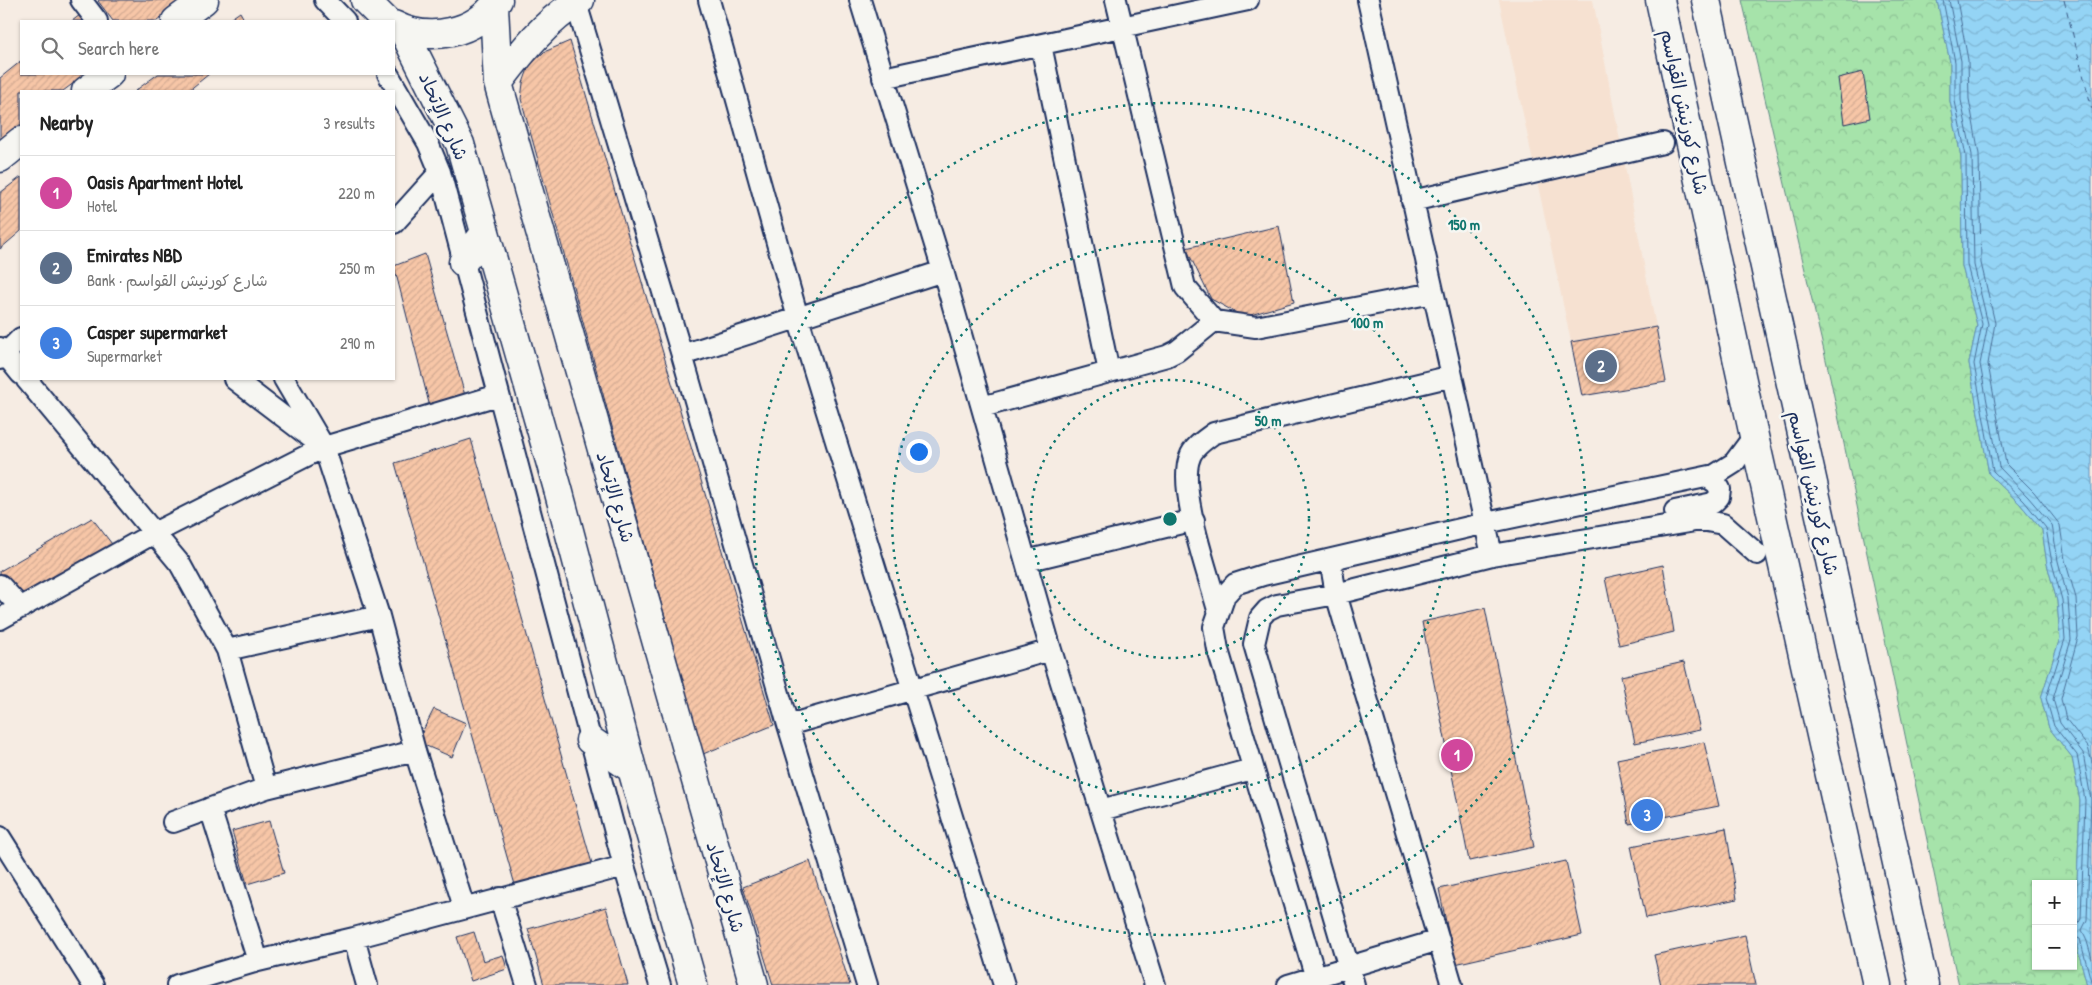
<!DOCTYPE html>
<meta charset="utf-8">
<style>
:root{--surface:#fff;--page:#f6f6f6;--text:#222;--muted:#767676;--line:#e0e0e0;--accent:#ea580c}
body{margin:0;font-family:"Patrick Hand","Playpen Sans Arabic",sans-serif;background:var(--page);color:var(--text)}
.controls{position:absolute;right:15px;bottom:15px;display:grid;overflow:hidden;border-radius:0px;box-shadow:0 1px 4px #0004}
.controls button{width:45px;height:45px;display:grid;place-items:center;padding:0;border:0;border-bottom:1px solid var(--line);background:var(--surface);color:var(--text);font:25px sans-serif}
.you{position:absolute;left:918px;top:451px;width:18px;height:18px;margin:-12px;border:4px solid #fff;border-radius:50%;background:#1a73e8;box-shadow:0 0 0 8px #1a73e833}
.badge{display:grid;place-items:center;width:32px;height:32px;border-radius:50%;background:var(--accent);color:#fff;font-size:16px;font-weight:700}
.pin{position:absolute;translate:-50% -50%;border:2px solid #fff;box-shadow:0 1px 5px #0006}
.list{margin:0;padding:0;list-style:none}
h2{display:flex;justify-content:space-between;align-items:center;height:65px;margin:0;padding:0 20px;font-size:21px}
h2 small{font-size:16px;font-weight:400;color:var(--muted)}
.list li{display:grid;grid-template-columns:32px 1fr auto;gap:15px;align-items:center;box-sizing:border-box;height:75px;padding:0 20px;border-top:1px solid var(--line)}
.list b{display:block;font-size:19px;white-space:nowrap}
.list p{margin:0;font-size:16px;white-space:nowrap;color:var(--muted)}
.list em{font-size:16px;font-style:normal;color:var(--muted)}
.icon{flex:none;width:28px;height:28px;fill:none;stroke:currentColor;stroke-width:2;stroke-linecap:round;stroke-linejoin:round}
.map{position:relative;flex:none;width:2092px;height:985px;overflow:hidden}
.search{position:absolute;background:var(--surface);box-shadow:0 1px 4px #0004;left:20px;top:20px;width:375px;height:55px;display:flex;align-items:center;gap:12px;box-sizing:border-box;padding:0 18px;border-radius:0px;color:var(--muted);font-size:19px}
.panel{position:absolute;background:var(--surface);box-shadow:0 1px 4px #0004;left:20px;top:90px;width:375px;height:290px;border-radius:0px}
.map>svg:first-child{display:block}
.built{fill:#f6e1d1}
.park{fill:url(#park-crowns);stroke:#608984;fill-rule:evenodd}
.water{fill:url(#water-waves);stroke:#6492b9}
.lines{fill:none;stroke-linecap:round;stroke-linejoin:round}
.shore{stroke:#4b719a;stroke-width:1}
.ferry{stroke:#395884;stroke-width:1;stroke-dasharray:6 5;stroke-linecap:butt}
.building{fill:url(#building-hatch);stroke:#1b2f5e}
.street-casing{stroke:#1b2f5e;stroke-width:24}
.secondary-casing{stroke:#1b2f5e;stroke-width:31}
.primary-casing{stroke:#1b2f5e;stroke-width:31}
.street{stroke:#f6f6f2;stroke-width:20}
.secondary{stroke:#f6f6f2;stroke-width:28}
.primary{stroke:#f6f6f2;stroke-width:28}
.ring{fill:none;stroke:#0f766e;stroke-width:2.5;stroke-dasharray:2.5 5}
.labels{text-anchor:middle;stroke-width:5;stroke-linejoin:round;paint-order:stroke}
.street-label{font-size:19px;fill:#1b2f5e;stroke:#f6f6f2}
.centre{fill:#0f766e;stroke:#f6f6f2;stroke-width:2.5}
.ring-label{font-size:15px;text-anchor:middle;font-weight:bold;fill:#0f766e;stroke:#f6f6f2;stroke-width:5;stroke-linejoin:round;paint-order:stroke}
</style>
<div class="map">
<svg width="2092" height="985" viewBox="0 0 2092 985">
<defs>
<pattern id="park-crowns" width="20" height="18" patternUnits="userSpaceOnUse" patternTransform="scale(1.25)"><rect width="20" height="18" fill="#a6e3aa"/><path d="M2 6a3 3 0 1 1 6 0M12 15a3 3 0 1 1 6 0" fill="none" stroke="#8ec395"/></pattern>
<pattern id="water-waves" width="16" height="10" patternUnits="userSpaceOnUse" patternTransform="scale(1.25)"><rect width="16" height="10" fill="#94d4f5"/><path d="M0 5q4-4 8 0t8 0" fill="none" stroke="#7fb6d4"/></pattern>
<pattern id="building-hatch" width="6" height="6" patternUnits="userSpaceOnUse" patternTransform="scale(1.25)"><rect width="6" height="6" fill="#f7c6a7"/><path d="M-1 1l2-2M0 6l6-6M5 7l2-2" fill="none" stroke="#d3aa92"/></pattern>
</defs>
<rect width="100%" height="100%" fill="#f6ece3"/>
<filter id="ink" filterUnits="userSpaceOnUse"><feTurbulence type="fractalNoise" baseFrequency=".02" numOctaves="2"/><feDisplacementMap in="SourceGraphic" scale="10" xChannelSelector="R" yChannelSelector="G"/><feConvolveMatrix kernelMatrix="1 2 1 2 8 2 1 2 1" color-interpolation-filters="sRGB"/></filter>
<g filter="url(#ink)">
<path class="built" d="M1499,0H1593L1656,327L1571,342Z"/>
<path class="park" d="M1742,0H1937L1950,62V101L1961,157L1962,266L1977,325L1969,363L1989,474L2020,504L2042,530L2047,564L2057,601L2060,638L2041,698L2049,728L2072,757L2080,801L2075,939L2087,985H1959L1944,921L1830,377ZM2036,884H2073V966H2036Z"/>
<path class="water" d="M1937,0H2092V985H2087L2075,939L2080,801L2072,757L2049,728L2041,698L2060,638L2057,601L2047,564L2042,530L2020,504L1989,474L1969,363L1977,325L1962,266L1961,157L1950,101V62Z"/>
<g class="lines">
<path class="shore" d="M1943,0L1955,62V101L1966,156L1967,265L1982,324L1974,364L1993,471L2024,501L2046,528L2052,563L2062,600L2065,639L2046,698L2054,726L2077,755L2085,800L2081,919L2078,924L2073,925
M1949,0L1961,61V100L1972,155L1974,265L1988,324L1980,364L1999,467L2028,497L2052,525L2058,561L2068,599L2071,640L2053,699L2060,723L2083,753L2091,799L2087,920L2082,930L2086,938L2092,959
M1957,0L1968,60L1969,99L1979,154L1981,263L1995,323L1988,364L2006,464L2034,492L2060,525L2065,560L2076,598L2078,637L2061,699L2066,719L2088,747L2092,763
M2073,936L2080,939L2092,985"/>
<path class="ferry" d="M2064,0L2092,109"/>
</g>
<path class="building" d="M99,0H185L157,21H113L98,1Z
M240,12L245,21H227Z
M80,15L84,21H72Z
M570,41L774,725L703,754L521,99L523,83L529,66L544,52Z
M21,61V74H86L63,91H21V124L0,140V78Z
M1863,72L1870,118L1844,124L1838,78Z
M158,74H209L188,91H135Z
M21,177V231L0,249V193Z
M1279,226L1294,302L1244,317L1211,299L1186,248Z
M425,254L466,399L431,411L394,266Z
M1656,327L1666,382L1582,396L1571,342Z
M471,439L593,867L517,892L395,463Z
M92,518L115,548L27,598L0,574V571Z
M1663,565L1674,632L1619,645L1605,578Z
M1485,608L1534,847L1469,861L1422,622Z
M1684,662L1700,730L1635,743L1621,676Z
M434,709L466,723L452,757L417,742Z
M1704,742L1719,806L1629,824L1617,759Z
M269,821L284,873L247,884L232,831Z
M1726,828L1737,899L1646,918L1631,846Z
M810,861L850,985H773L743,887Z
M1566,861L1582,935L1455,964L1439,889Z
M606,907L628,985H544L528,929Z
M474,932L483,961L503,955L507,969L471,981L457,937Z
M1745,935L1756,985H1661L1654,955Z"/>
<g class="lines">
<defs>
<path id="street" d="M81,0L97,21
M325,0L345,21
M709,0L798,318L1004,985
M860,0L943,271L1051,650L1155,985
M1116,0L1185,287L1214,321L1256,327L1433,293
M1368,0L1492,555
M576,3L682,355L788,725L867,985
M1041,45L1109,372
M388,74L428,143L440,172L624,866L660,985
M883,78L1248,0
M1412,201L1663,143
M394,223L440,172
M0,348L21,374
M682,355L943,271
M0,359L21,338
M26,379L180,564L227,650L266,788L415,751
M234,379L314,440
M284,379L324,447L379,616L415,751L464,907
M982,407L1167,356L1177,351L1214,321
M1675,511L1713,503L1719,497L1720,489L1716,483L1707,477
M1330,560L1336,594L1452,985
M1026,561L1194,520
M0,585L21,608
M1218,610C1209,576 1177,488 1190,457C1193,447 1206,439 1214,433L1452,376
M0,619L154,533L324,447L498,395
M227,650L379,616
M788,725L1051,650
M210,808L258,961
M1101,810L1252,769
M173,822L266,788
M0,837L93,985
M500,898L527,985
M354,938L367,985
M177,985L258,961L354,938L624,866
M1288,985L1439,940
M1318,985L1218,650L1214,627L1225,595L1235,584L1263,575L1486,523L1715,475L1734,463L1754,436
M1354,985L1254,644L1260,618L1267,610L1277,605L1336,594L1492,555L1701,520L1723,524L1757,554"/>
<path id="secondary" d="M1660,0L1754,436L1877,985
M1706,0L1924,985
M176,21L204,0
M86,91L109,74
M0,158L21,141"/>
<path id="primary" d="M365,0L386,21
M494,7L498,83L754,985
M394,25C428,43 477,34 498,0
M403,30L460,144L558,489L632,769L693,985
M498,83C522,51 546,21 580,0
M463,262L485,233
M590,740L632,769"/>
</defs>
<use href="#street" class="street-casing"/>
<use href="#secondary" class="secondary-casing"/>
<use href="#primary" class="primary-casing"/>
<use href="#street" class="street"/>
<use href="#secondary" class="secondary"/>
<use href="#primary" class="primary"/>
</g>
</g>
<g class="ring">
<circle cx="1170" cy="519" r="139"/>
<circle cx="1170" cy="519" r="278"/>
<circle cx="1170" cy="519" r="416"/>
</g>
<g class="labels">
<g class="street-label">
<text transform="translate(1685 112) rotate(78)" y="7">شارع كورنيش القواسم</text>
<text transform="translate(444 116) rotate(66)" y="7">شارع الإتحاد</text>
<text transform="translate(1814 493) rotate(77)" y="7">شارع كورنيش القواسم</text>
<text transform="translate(616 497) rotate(74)" y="7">شارع الإتحاد</text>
<text transform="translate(726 887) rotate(74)" y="7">شارع الإتحاد</text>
</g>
</g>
<circle cx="1170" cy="519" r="8" class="centre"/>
<g class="ring-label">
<text x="1464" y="230">150 m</text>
<text x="1367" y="328">100 m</text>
<text x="1268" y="426">50 m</text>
</g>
</svg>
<div class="controls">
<button>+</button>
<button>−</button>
</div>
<div class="you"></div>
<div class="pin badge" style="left:1457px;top:755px;background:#d1479c">1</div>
<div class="pin badge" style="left:1601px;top:366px;background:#5c6f8a">2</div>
<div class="pin badge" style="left:1647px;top:815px;background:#3f7fe0">3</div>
<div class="search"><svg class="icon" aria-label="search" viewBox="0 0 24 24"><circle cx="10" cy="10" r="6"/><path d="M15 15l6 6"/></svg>Search here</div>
<section class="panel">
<h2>Nearby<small>3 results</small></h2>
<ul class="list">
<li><span class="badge" style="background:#d1479c">1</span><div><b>Oasis Apartment Hotel</b><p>Hotel</p></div><em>220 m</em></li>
<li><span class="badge" style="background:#5c6f8a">2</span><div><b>Emirates NBD</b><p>Bank · شارع كورنيش القواسم</p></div><em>250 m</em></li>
<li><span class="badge" style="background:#3f7fe0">3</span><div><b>Casper supermarket</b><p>Supermarket</p></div><em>290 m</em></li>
</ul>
</section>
</div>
